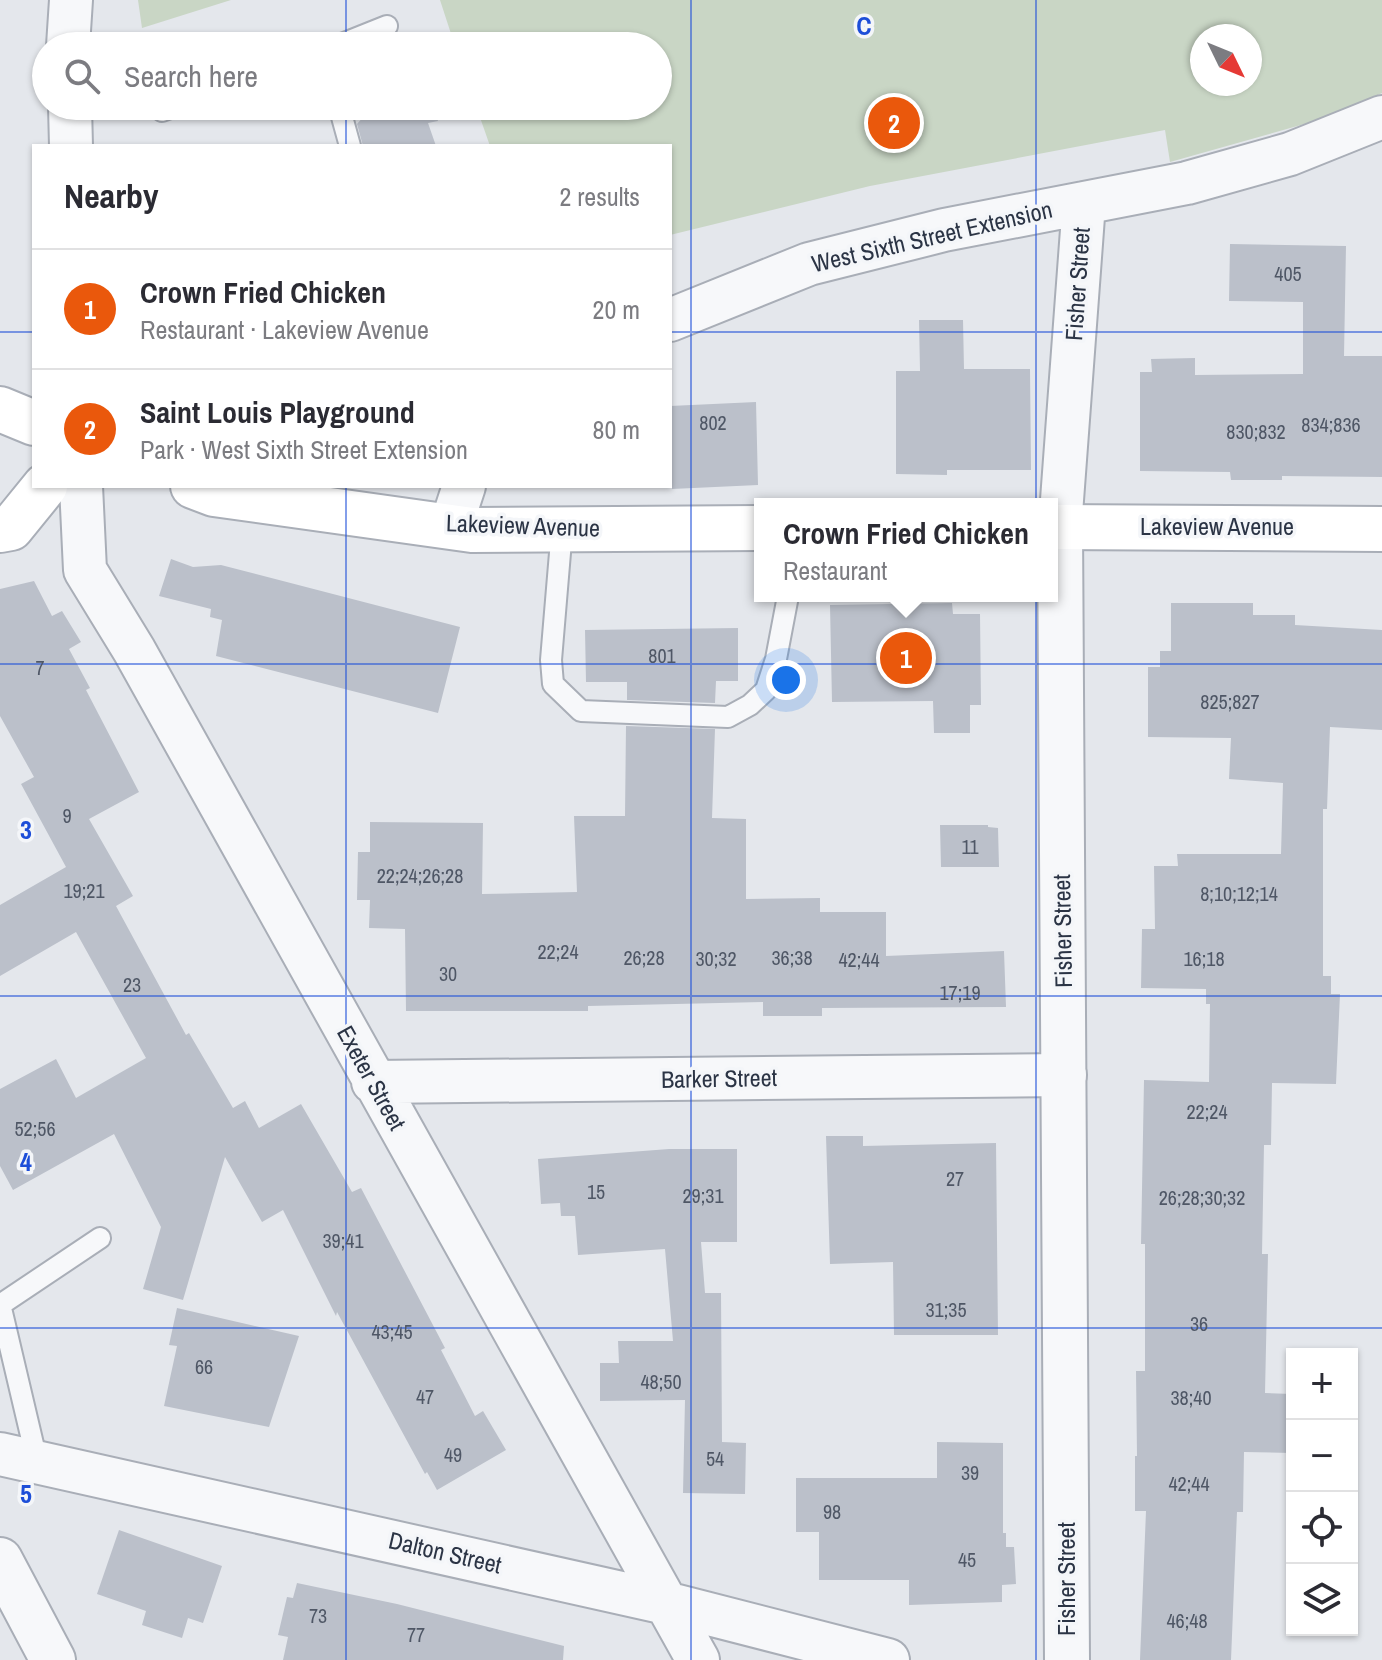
<!DOCTYPE html>
<meta charset="utf-8">
<style>
:root{--surface:#fff;--page:#f2f2f3;--text:#2b2b33;--muted:#7c7c81;--line:#e1e1e2;--accent:#ea580c}
body{margin:0;font-family:"Archivo Narrow",sans-serif;background:var(--page);color:var(--text)}
.controls{position:absolute;right:24px;bottom:24px;display:grid;overflow:hidden;border-radius:0px;box-shadow:0 2px 6px #0004}
.controls button{width:72px;height:72px;display:grid;place-items:center;padding:0;border:0;border-bottom:2px solid var(--line);background:var(--surface);color:var(--text);font:40px sans-serif}
.compass{position:absolute;left:1190px;top:24px;width:72px;height:72px;border-radius:50%;background:var(--surface);box-shadow:0 2px 6px #0004;rotate:133deg}
.you{position:absolute;left:786px;top:680px;width:28px;height:28px;margin:-20px;border:6px solid #fff;border-radius:50%;background:#1a73e8;box-shadow:0 0 0 12px #1a73e833}
.badge{display:grid;place-items:center;width:52px;height:52px;border-radius:50%;background:var(--accent);color:#fff;font-size:26px;font-weight:700}
.pin{position:absolute;translate:-50% -50%;border:4px solid #fff;box-shadow:0 2px 8px #0006}
.popup{position:absolute;left:754px;top:498px;width:304px;height:104px;box-sizing:border-box;display:grid;place-content:center;border-radius:0px;background:var(--surface);filter:drop-shadow(0 2px 6px #0005);font-size:26px;white-space:nowrap;color:var(--muted)}
.popup b{font-size:30px;color:var(--text)}
.popup::after{content:'';position:absolute;left:50%;top:100%;margin-left:-16px;border:16px solid transparent;border-top-color:var(--surface)}
.list{margin:0;padding:0;list-style:none}
h2{display:flex;justify-content:space-between;align-items:center;height:104px;margin:0;padding:0 32px;font-size:34px}
h2 small{font-size:26px;font-weight:400;color:var(--muted)}
.list li{display:grid;grid-template-columns:52px 1fr auto;gap:24px;align-items:center;box-sizing:border-box;height:120px;padding:0 32px;border-top:2px solid var(--line)}
.list b{display:block;font-size:30px;white-space:nowrap}
.list p{margin:0;font-size:26px;white-space:nowrap;color:var(--muted)}
.list em{font-size:26px;font-style:normal;color:var(--muted)}
.icon{flex:none;width:44px;height:44px;fill:none;stroke:currentColor;stroke-width:2;stroke-linecap:round;stroke-linejoin:round}
.map{position:relative;flex:none;width:1382px;height:1660px;overflow:hidden}
.search{position:absolute;background:var(--surface);box-shadow:0 2px 6px #0004;left:32px;top:32px;width:640px;height:88px;display:flex;align-items:center;gap:20px;box-sizing:border-box;padding:0 28px;border-radius:44px;color:var(--muted);font-size:30px}
.panel{position:absolute;background:var(--surface);box-shadow:0 2px 6px #0004;left:32px;top:144px;width:640px;height:344px;border-radius:0px}
.map>svg:first-child{display:block}
.green{fill:#c9d6c5;fill-rule:evenodd}
.building{fill:#bbc0ca}
.lines{fill:none;stroke-linecap:round;stroke-linejoin:round}
.service-casing{stroke:#a9aeb7;stroke-width:24}
.minor-casing{stroke:#a9aeb7;stroke-width:46}
.tertiary-casing{stroke:#a9aeb7;stroke-width:48}
.secondary-casing{stroke:#a9aeb7;stroke-width:48}
.service{stroke:#f7f8fa;stroke-width:20}
.minor{stroke:#f7f8fa;stroke-width:42}
.tertiary{stroke:#f7f8fa;stroke-width:44}
.secondary{stroke:#fff;stroke-width:44}
.grid{fill:none;stroke:#1d4ed8;stroke-width:2;stroke-opacity:0.55}
.labels{text-anchor:middle;stroke-width:7;stroke-linejoin:round;paint-order:stroke}
.number-label{font-size:20px;fill:#4f5766}
.street-label{font-size:24px;fill:#2b3445;stroke:#f4f6f9}
.grid-label{font-size:26px;text-anchor:middle;font-weight:bold;fill:#1d4ed8;stroke:#f4f6f9;stroke-width:7;stroke-linejoin:round;paint-order:stroke}
</style>
<div class="map">
<svg width="1382" height="1660" viewBox="0 0 1382 1660">
<rect width="100%" height="100%" fill="#e4e7ec"/>
<path class="green" d="M138,0H231L142,28Z
M440,0H1382V93L1329,117L1170,162L1165,130L870,186L670,235V146H490L476,106H658V46H455ZM1202,36H1250V84H1202Z"/>
<path class="building" d="M373,106H433L438,121L428,123L436,146H363L357,124Z
M1230,244L1346,246L1344,356H1382V477L1282,476V480H1231L1230,472L1140,471V372H1152L1151,359L1195,358V375L1303,374V302L1229,301Z
M919,320H963L964,369H1030L1031,470H947V475L896,474V371H920Z
M756,402L758,485L672,489L670,406Z
M171,559L193,567L221,565L460,627L438,713L216,656L222,620L210,617L211,609L159,596Z
M34,581L52,616L62,611L81,642L69,649L90,688L86,690L139,792L89,819L133,896L116,906L186,1035L189,1033L233,1108L245,1101L259,1128L301,1104L352,1192L361,1188L445,1348L441,1350L475,1416L483,1411L506,1450L437,1490L427,1472L425,1474L337,1312L336,1316L283,1210L262,1222L225,1157L183,1300L143,1289L161,1227L114,1134L13,1190L0,1166V1089L56,1059L76,1098L146,1058L76,932L0,976V905L66,867L21,784L34,777L0,716V589Z
M952,603L953,614H980L981,705H970V733H934L933,701L832,702L830,605Z
M1171,603H1253V615H1295V625L1382,630V730L1330,727L1327,809H1323V976H1331V994H1340L1336,1084L1272,1083L1271,1145H1264L1262,1254H1268L1265,1393L1292,1394V1453L1244,1452L1243,1512H1237L1231,1660H1140L1146,1511H1135V1456H1137L1136,1371H1145V1244H1141L1144,1080L1209,1082L1210,1004H1206V989L1141,988L1142,929H1155L1154,866H1178L1177,854H1281L1283,783L1229,779L1231,738L1148,737V667H1160V651H1171Z
M738,628V681H716L715,703L627,700V682H586L585,630Z
M626,726L715,729L712,818L746,819V899L820,898V912H886V956L1004,951L1006,1007L822,1008V1016H763V1002L588,1006V1011H406L405,929L369,928L370,900H357L358,852H370V822L483,823L482,894L577,892L574,816H625Z
M940,825H988V827L998,828L999,867H941Z
M826,1136H863V1146L996,1143L998,1335H894L893,1262L830,1264Z
M669,1149H737V1242H701L705,1293H721L722,1442L746,1443L745,1494L683,1493L685,1400L600,1401V1363H619L618,1341H673L665,1249L578,1255L575,1216H561L560,1203L541,1204L538,1159Z
M177,1308L299,1336L269,1427L164,1406L177,1346L169,1345Z
M937,1442L1003,1443V1533H1006V1547H1014L1016,1584L1002,1585V1602L909,1605V1580H819V1532H796V1478H937Z
M119,1530L222,1566L203,1623L188,1618L182,1638L142,1625L146,1611L97,1594Z
M297,1583L397,1604L564,1646L563,1660H283L288,1637L278,1635L287,1597L293,1598Z"/>
<g class="lines">
<defs>
<path id="service" d="M337,46L387,26
M339,106L350,146
M162,111L176,106
M562,529L551,660L553,684L581,711L728,717L750,705L766,690L776,659L788,596
M0,1304L37,1461
M0,1305L100,1238"/>
<path id="minor" d="M68,46L71,0
M70,106L71,146
M670,320L809,264L944,230L1187,183L1290,154L1382,117
M81,486L85,570L134,650L698,1660
M451,526L464,486
M1060,527L1084,203
M373,1082L1065,1075
M0,1454L666,1603L888,1660"/>
<path id="tertiary" d="M1060,527L1067,1660
M0,1560L53,1660"/>
<path id="secondary" d="M0,409L34,423
M193,486L214,494L472,530L760,528
M1052,527L1382,529
M0,530L11,528L45,486"/>
</defs>
<use href="#service" class="service-casing"/>
<use href="#minor" class="minor-casing"/>
<use href="#tertiary" class="tertiary-casing"/>
<use href="#secondary" class="secondary-casing"/>
<use href="#service" class="service"/>
<use href="#minor" class="minor"/>
<use href="#tertiary" class="tertiary"/>
<use href="#secondary" class="secondary"/>
</g>
<path class="grid" d="M346,0V46M691,0V1660M1036,0V1660M346,106V146M0,332H34M670,332H1382M346,486V1660M0,664H1382M0,996H1382M0,1328H1382"/>
<g class="labels">
<g class="number-label">
<text x="1288" y="281">405</text>
<text x="713" y="430">802</text>
<text x="1331" y="432">834;836</text>
<text x="1256" y="439">830;832</text>
<text x="662" y="663">801</text>
<text x="40" y="675">7</text>
<text x="1230" y="709">825;827</text>
<text x="67" y="823">9</text>
<text x="970" y="854">11</text>
<text x="420" y="883">22;24;26;28</text>
<text x="84" y="898">19;21</text>
<text x="1239" y="901">8;10;12;14</text>
<text x="558" y="959">22;24</text>
<text x="644" y="965">26;28</text>
<text x="792" y="965">36;38</text>
<text x="716" y="966">30;32</text>
<text x="1204" y="966">16;18</text>
<text x="859" y="967">42;44</text>
<text x="448" y="981">30</text>
<text x="132" y="992">23</text>
<text x="960" y="1000">17;19</text>
<text x="1207" y="1119">22;24</text>
<text x="35" y="1136">52;56</text>
<text x="955" y="1186">27</text>
<text x="596" y="1199">15</text>
<text x="703" y="1203">29;31</text>
<text x="1202" y="1205">26;28;30;32</text>
<text x="343" y="1248">39;41</text>
<text x="946" y="1317">31;35</text>
<text x="1199" y="1331">36</text>
<text x="392" y="1339">43;45</text>
<text x="204" y="1374">66</text>
<text x="661" y="1389">48;50</text>
<text x="425" y="1404">47</text>
<text x="1191" y="1405">38;40</text>
<text x="453" y="1462">49</text>
<text x="715" y="1466">54</text>
<text x="970" y="1480">39</text>
<text x="1189" y="1491">42;44</text>
<text x="832" y="1519">98</text>
<text x="967" y="1567">45</text>
<text x="318" y="1623">73</text>
<text x="1187" y="1628">46;48</text>
<text x="416" y="1642">77</text>
</g>
<g class="street-label">
<text transform="translate(932 237) rotate(-13)" y="8">West Sixth Street Extension</text>
<text transform="translate(1078 284) rotate(-86)" y="8">Fisher Street</text>
<text transform="translate(523 526) rotate(2)" y="8">Lakeview Avenue</text>
<text x="1217" y="535">Lakeview Avenue</text>
<text transform="translate(1063 931) rotate(-91)" y="8">Fisher Street</text>
<text transform="translate(371 1078) rotate(61)" y="8">Exeter Street</text>
<text transform="translate(719 1079) rotate(-1)" y="8">Barker Street</text>
<text transform="translate(445 1553) rotate(13)" y="8">Dalton Street</text>
<text transform="translate(1067 1579) rotate(-90)" y="8">Fisher Street</text>
</g>
</g>
<g class="grid-label">
<text x="864" y="35">C</text>
<text x="26" y="839">3</text>
<text x="26" y="1171">4</text>
<text x="26" y="1503">5</text>
</g>
</svg>
<div class="controls">
<button>+</button>
<button>−</button>
<button><svg class="icon" aria-label="locate" viewBox="0 0 24 24"><circle cx="12" cy="12" r="6"/><path d="M12 2v4M12 18v4M2 12h4M18 12h4"/></svg></button>
<button><svg class="icon" aria-label="layers" viewBox="0 0 24 24"><path d="M12 4l9 5-9 5-9-5zM3 14l9 5 9-5"/></svg></button>
</div>
<svg class="compass" viewBox="-18 -18 36 36"><path d="M0-13l5 13h-10z" fill="#e53935"/><path d="M0 13l5-13h-10z" fill="#7c7c81"/></svg>
<div class="you"></div>
<div class="pin badge" style="left:906px;top:658px">1</div>
<div class="popup"><b>Crown Fried Chicken</b>Restaurant</div>
<div class="pin badge" style="left:894px;top:123px">2</div>
<div class="search"><svg class="icon" aria-label="search" viewBox="0 0 24 24"><circle cx="10" cy="10" r="6"/><path d="M15 15l6 6"/></svg>Search here</div>
<section class="panel">
<h2>Nearby<small>2 results</small></h2>
<ul class="list">
<li><span class="badge">1</span><div><b>Crown Fried Chicken</b><p>Restaurant · Lakeview Avenue</p></div><em>20 m</em></li>
<li><span class="badge">2</span><div><b>Saint Louis Playground</b><p>Park · West Sixth Street Extension</p></div><em>80 m</em></li>
</ul>
</section>
</div>
